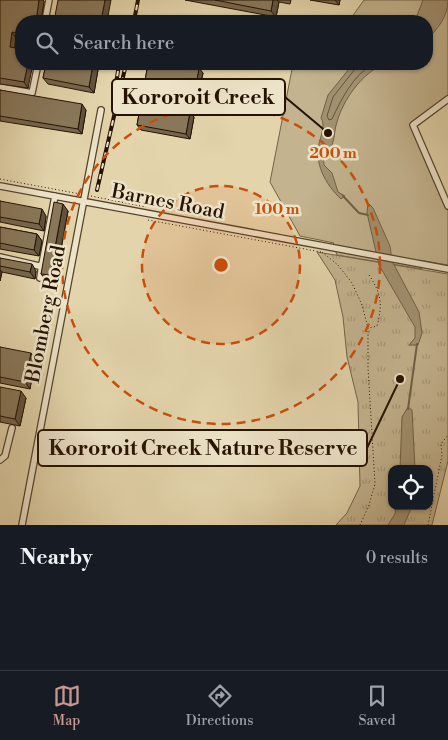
<!DOCTYPE html>
<style>
:root{--surface:#171b24;--page:#20242c;--text:#f1f3f6;--muted:#9ea1a6;--line:#363941;--accent:#c59692}
body{margin:0;font-family:"Libre Bodoni",serif;background:var(--page);color:var(--text)}
.controls{position:absolute;right:15px;bottom:15px;display:grid;overflow:hidden;border-radius:10px;box-shadow:0 1px 4px #0004}
.controls button{width:45px;height:45px;display:grid;place-items:center;padding:0;border:0;border-bottom:1px solid var(--line);background:var(--surface);color:var(--text);font:25px sans-serif}
.list{margin:0;padding:0;list-style:none}
h2{display:flex;justify-content:space-between;align-items:center;height:65px;margin:0;padding:0 20px;font-size:21px}
h2 small{font-size:16px;font-weight:400;color:var(--muted)}
.icon{flex:none;width:28px;height:28px;fill:none;stroke:currentColor;stroke-width:2;stroke-linecap:round;stroke-linejoin:round}
.map{position:relative;flex:none;width:448px;height:525px;overflow:hidden}
.search{position:absolute;background:var(--surface);box-shadow:0 1px 4px #0004;left:15px;right:15px;top:15px;height:55px;display:flex;align-items:center;gap:12px;box-sizing:border-box;padding:0 18px;border-radius:20px;color:var(--muted);font-size:19px}
.sheet{height:145px;background:var(--surface)}
nav{display:flex;justify-content:space-around;align-items:center;box-sizing:border-box;height:70px;border-top:1px solid var(--line);background:var(--surface);font-size:14px;color:var(--muted)}
nav a{display:grid;justify-items:center;gap:2px}
nav .on{color:var(--accent)}
.map>svg:first-child{display:block}
.green{fill:#c3b38e;stroke:#746248}
.park{fill:url(#park-tufts);stroke:#746248;fill-rule:evenodd}
.water{fill:#a29271;stroke:#705f44}
.lines{fill:none;stroke-linecap:round;stroke-linejoin:round}
.shore{stroke:#645239;stroke-width:1}
.stream{stroke:#705f44;stroke-width:2}
.minor-casing{stroke:#54422c;stroke-width:8}
.path{stroke:#251201;stroke-width:1;stroke-dasharray:1 2.5;stroke-linecap:butt}
.minor{stroke:#ede3c8;stroke-width:5.5}
.rail-casing{stroke:#251201;stroke-width:4}
.rail{stroke:#ede3c8;stroke-width:2;stroke-dasharray:5.5;stroke-linecap:butt}
.wall{fill:#75664d;stroke:#251201}
.shaded-wall{fill:#5f533e;stroke:#251201}
.building{fill:#887759;stroke:#251201}
.ring{fill:none;stroke:#cb4e0a;stroke-width:2.5;stroke-dasharray:9 6}
.labels{text-anchor:middle;stroke-width:5;stroke-linejoin:round;paint-order:stroke}
.street-label{font-size:20px;fill:#251201;stroke:#ede3c8}
.centre{fill:#cb4e0a;stroke:#ede3c8;stroke-width:2.5}
.ring-label{font-size:15px;text-anchor:middle;font-weight:bold;fill:#cb4e0a;stroke:#ede3c8;stroke-width:5;stroke-linejoin:round;paint-order:stroke}
.leader{fill:none;stroke:#251201;stroke-width:2}
.callout-dot{fill:#251201;stroke:#ede3c8;stroke-width:2}
.callout{fill:#ede3c8;stroke:#251201;stroke-width:2}
.callout-label{font-size:21px;text-anchor:middle;font-weight:bold;fill:#251201}
</style>
<div class="map">
<svg width="448" height="525" viewBox="0 0 448 525">
<defs>
<pattern id="park-tufts" width="24" height="20" patternUnits="userSpaceOnUse" patternTransform="scale(1.25)"><rect width="24" height="20" fill="#c3b38e"/><path d="M3 7l-1-3M5 7V3M7 7l1-3M15 17l-1-3M17 17v-4M19 17l1-3" fill="none" stroke="#a79979"/></pattern>
</defs>
<rect width="100%" height="100%" fill="#e3d4ab"/>
<filter id="stains"><feTurbulence type="fractalNoise" baseFrequency=".004" numOctaves="4"/><feColorMatrix values="0 0 0 0 .2 0 0 0 0 .09 0 0 0 0 .02 0 0 0 .5 -.17"/></filter>
<radialGradient id="worn" r=".72"><stop offset=".6" stop-color="#630" stop-opacity="0"/><stop offset="1" stop-color="#630" stop-opacity=".3"/></radialGradient>
<path class="green" d="M364,0H448V103L415,128L448,205V265L419,260L422,269L337,255L333,244L334,243L300,236L270,182L293,64H427V21H349Z"/>
<path class="park" d="M317,252L448,274V461L432,525H336L347,513L360,486L358,402L347,357L343,317L335,280ZM392,469H429V506H392Z"/>
<path class="water" d="M423,0H448C448,16 438,29 427,39V21H415Z
M353,64H384C362,73 343,100 337,122C334,130 335,138 332,145C329,154 322,154 324,165L332,173L338,192L345,196L341,199C325,184 313,162 320,140C322,133 325,124 321,118L328,95Z
M368,203L373,208L390,246L392,261L419,312L422,333L418,345H409L415,338V327L379,265L367,213Z
M408,407L412,410L415,469H400L402,417Z
M396,506H412L404,525H388L395,514Z"/>
<g class="lines">
<path class="shore" d="M356,64L355,69L333,97L327,116L329,120L332,119C341,100 353,75 373,64"/>
<path class="stream" d="M343,196L359,213L368,215
M408,409L417,344"/>
<defs>
<path id="minor" d="M45,21L49,0
M0,87L32,93L38,64
M448,99L413,125L448,206
M0,186L448,269
M0,257L39,266L42,264L55,196
M40,278L42,264
M0,460L5,456L12,428
M22,525L101,110"/>
</defs>
<use href="#minor" class="minor-casing"/>
<path class="path" d="M0,179L80,194
M91,196L146,207
M148,220L321,252
M322,252L338,265L352,283L362,305L368,328V368L375,484L369,505L360,525
M369,275C381,293 383,304 377,326L369,328
M428,525L442,455L441,444L448,435"/>
<use href="#minor" class="minor"/>
<defs>
<path id="rail" d="M134,21L138,0
M114,98L119,64
M97,190L126,64"/>
</defs>
<use href="#rail" class="rail-casing"/>
<use href="#rail" class="rail"/>
</g>
<path class="wall" d="M0,0L44,1L41,21H21V39L16,38L15,48L28,88L0,84Z
M185,0H291L290,4L279,2L276,17Z
M310,0H340L339,5Z
M46,64H99L94,93L48,84L43,78Z
M148,64H198L197,68L203,73L197,102L190,101L188,112H190L194,117L190,139L141,130L137,125Z
M0,90L86,110L82,134L0,121Z
M0,201L46,216L44,231L0,222Z
M68,211L55,282L46,280L41,274Z
M0,227L37,234L42,241L39,256L0,249Z
M0,258L36,271L35,279L2,272L0,281Z
M0,347L35,359L30,389L0,383Z
M0,387L26,398L20,426L0,422Z"/>
<path class="shaded-wall" d="M39,0H43L44,1L41,21H36Z
M105,0H111L107,21H101Z
M273,0H277L279,2L276,17L271,11Z
M335,0H340L339,5Z
M12,32L16,38L14,52L10,47Z
M28,64H33L28,88L24,82Z
M93,64H99L94,93L89,87Z
M193,64H198L196,72L193,67Z
M199,68L203,73L197,102L194,97Z
M187,95L190,101L187,116L184,111Z
M82,104L86,110L82,134L78,129Z
M190,112L194,117L190,139L186,134Z
M63,204L68,211L55,282L50,275Z
M42,209L46,216L44,231L39,224Z
M37,234L42,241L39,256L34,250Z
M32,264L36,271L35,279L30,272Z
M0,270L2,272L0,281Z
M31,353L35,359L30,389L25,382Z
M21,391L26,398L20,426L15,419Z"/>
<path class="building" d="M0,0H39L36,21H21V34L12,32L10,47L21,49V64H28L24,82L0,78Z
M58,0H105L101,21H54Z
M215,0H273L271,11Z
M46,64H93L89,87L43,78Z
M148,64H193V67L199,68L194,97L187,95L184,111L190,112L186,134L137,125Z
M0,90L82,104L78,129L0,116Z
M0,201L42,209L39,224L0,217Z
M54,202L63,204L50,275L41,274Z
M0,227L37,234L34,250L0,243Z
M0,258L32,264L30,272L0,266Z
M0,347L31,353L25,382L0,377Z
M0,387L21,391L15,419L0,416Z"/>
<circle cx="221" cy="265" r="79" fill="#cb4e0a" fill-opacity=".12"/>
<g class="ring">
<circle cx="221" cy="265" r="79"/>
<circle cx="221" cy="265" r="159"/>
</g>
<g class="labels">
<g class="street-label">
<text transform="translate(168 201) rotate(11)" y="7">Barnes Road</text>
<text transform="translate(45 314) rotate(-79)" y="7">Blomberg Road</text>
</g>
</g>
<circle cx="221" cy="265" r="8" class="centre"/>
<g class="ring-label">
<text x="333" y="158">200 m</text>
<text x="277" y="214">100 m</text>
</g>
<path class="leader" d="M328 133L285 97M400 379L367 448"/>
<g class="callout-dot">
<circle cx="328" cy="133" r="5"/>
<circle cx="400" cy="379" r="5"/>
</g>
<g class="callout">
<rect x="112" y="79" width="173" height="36" rx="5"/>
<rect x="38" y="430" width="329" height="36" rx="5"/>
</g>
<g class="callout-label">
<text x="198" y="104">Kororoit Creek</text>
<text x="203" y="455">Kororoit Creek Nature Reserve</text>
</g>
<rect width="100%" height="100%" filter="url(#stains)"/>
<rect width="100%" height="100%" fill="url(#worn)"/>
</svg>
<div class="controls">
<button><svg class="icon" aria-label="locate" viewBox="0 0 24 24"><circle cx="12" cy="12" r="6"/><path d="M12 2v4M12 18v4M2 12h4M18 12h4"/></svg></button>
</div>
<div class="search"><svg class="icon" aria-label="search" viewBox="0 0 24 24"><circle cx="10" cy="10" r="6"/><path d="M15 15l6 6"/></svg>Search here</div>
</div>
<section class="sheet">
<h2>Nearby<small>0 results</small></h2>
<ul class="list">
</ul>
</section>
<nav>
<a class="on"><svg class="icon" aria-label="map" viewBox="0 0 24 24"><path d="M3 6l6-2 6 2 6-2v14l-6 2-6-2-6 2zM9 4v14M15 6v14"/></svg>Map</a>
<a><svg class="icon" aria-label="directions" viewBox="0 0 24 24"><path d="M12 3l9 9-9 9-9-9zM9 14v-3h6M13 9l2 2-2 2"/></svg>Directions</a>
<a><svg class="icon" aria-label="saved" viewBox="0 0 24 24"><path d="M7 4h10v16l-5-4-5 4z"/></svg>Saved</a>
</nav>
